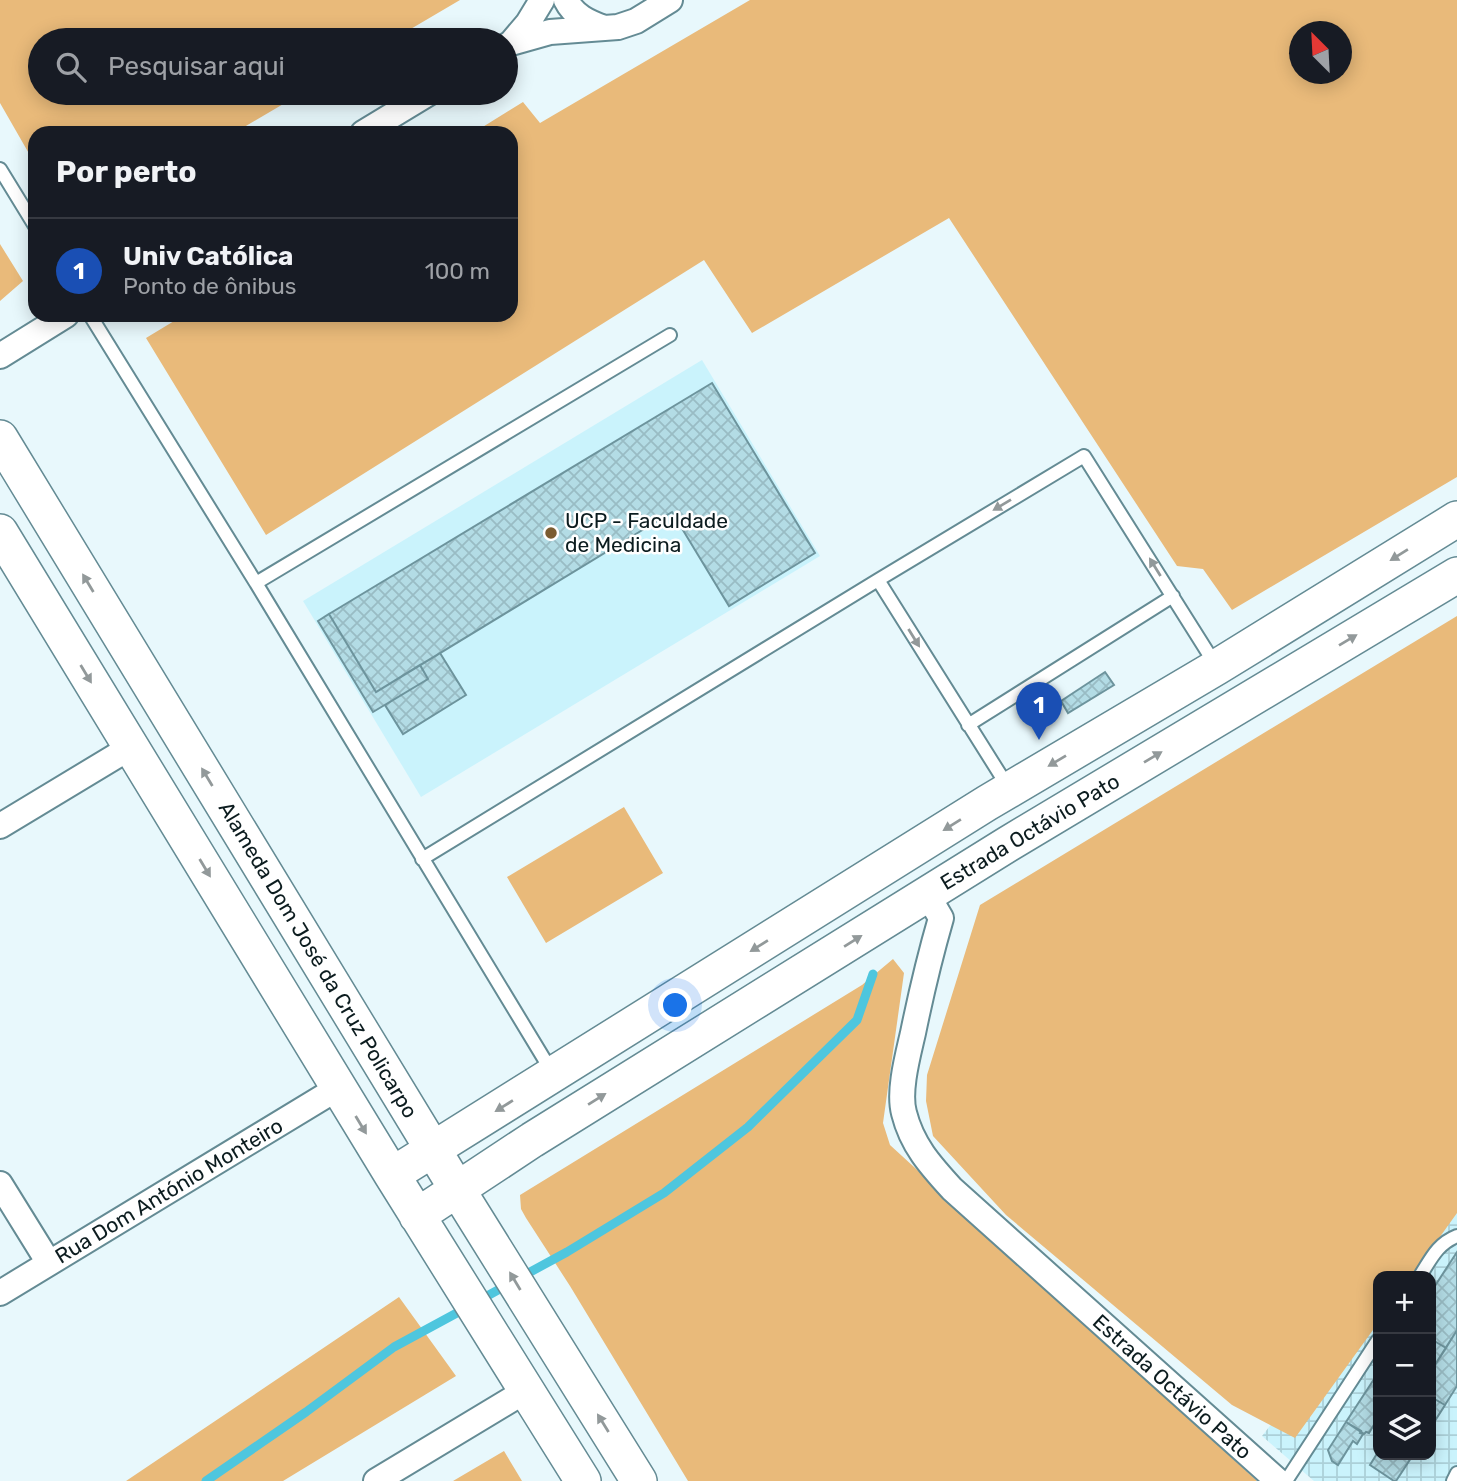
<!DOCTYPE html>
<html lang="pt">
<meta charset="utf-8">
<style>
:root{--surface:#171b24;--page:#20242c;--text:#f1f3f6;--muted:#9ea1a6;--line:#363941;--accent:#0b8043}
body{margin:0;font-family:Rubik,sans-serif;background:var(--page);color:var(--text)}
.controls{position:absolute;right:21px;bottom:21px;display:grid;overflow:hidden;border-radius:14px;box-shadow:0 4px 18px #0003}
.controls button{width:63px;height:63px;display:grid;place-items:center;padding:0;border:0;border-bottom:2px solid var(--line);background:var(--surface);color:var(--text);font:35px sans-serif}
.compass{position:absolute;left:1289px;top:21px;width:63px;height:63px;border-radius:50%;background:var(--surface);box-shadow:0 4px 18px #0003;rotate:336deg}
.you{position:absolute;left:676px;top:1006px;width:24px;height:24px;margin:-18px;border:5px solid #fff;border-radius:50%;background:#1a73e8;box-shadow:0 0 0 10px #1a73e833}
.badge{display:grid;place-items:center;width:46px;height:46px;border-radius:50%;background:var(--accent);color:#fff;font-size:23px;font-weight:700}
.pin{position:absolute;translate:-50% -58px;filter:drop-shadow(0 2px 4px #0008)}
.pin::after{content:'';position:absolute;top:37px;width:24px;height:21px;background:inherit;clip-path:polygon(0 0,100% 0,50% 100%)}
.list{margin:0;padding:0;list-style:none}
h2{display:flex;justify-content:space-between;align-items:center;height:91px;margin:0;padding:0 28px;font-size:30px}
h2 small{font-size:23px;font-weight:400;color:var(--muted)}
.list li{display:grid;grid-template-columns:46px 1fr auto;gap:21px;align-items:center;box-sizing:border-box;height:105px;padding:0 28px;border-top:2px solid var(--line)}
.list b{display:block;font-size:26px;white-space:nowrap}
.list p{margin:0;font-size:23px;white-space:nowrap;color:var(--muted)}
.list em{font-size:23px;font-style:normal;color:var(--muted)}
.icon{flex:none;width:38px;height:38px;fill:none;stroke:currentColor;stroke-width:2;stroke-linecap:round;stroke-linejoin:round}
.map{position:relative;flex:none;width:1457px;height:1481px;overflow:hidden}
.search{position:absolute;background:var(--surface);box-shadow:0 4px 18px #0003;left:28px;top:28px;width:490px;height:77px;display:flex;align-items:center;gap:18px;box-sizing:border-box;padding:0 24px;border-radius:38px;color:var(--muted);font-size:26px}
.panel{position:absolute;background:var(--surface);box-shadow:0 4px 18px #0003;left:28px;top:126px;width:490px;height:196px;border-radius:21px}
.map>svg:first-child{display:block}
.built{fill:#caf3fc}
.industrial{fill:url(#industrial-grid)}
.green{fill:#e9ba7a;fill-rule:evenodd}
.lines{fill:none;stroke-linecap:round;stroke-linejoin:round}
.stream{stroke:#4ec6de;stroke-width:9}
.building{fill:url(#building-cross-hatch);stroke:#6d949d;stroke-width:2}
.lane-casing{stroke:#648b94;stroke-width:16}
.street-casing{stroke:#648b94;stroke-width:28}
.secondary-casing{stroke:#648b94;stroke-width:38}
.lane{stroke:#fff;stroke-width:12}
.street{stroke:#fff;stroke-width:24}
.secondary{stroke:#fff;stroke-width:35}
.oneway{fill:#92999a}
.poi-dot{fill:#7b5c31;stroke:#fff;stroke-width:2.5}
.labels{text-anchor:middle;stroke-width:5;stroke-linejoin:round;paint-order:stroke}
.poi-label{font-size:21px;fill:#0c1c1f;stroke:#fff;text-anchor:start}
.street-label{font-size:21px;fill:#0c1c1f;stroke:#fff}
</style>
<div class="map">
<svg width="1457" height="1481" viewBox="0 0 1457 1481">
<defs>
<pattern id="industrial-grid" width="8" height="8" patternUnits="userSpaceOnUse" patternTransform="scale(1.75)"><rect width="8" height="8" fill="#caf3fc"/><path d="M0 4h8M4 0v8" fill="none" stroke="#acd0d8"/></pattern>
<pattern id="building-cross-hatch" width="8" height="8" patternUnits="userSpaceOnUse" patternTransform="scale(1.75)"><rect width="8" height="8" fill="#b3dce5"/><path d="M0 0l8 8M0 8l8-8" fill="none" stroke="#99bcc4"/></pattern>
</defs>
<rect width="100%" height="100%" fill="#e8f8fc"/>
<path class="built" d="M702,360L820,556L421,797L303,601Z"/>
<path class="industrial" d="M1457,1186V1481H1314L1262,1436L1378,1287V1455H1431V1276H1387Z"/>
<path class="green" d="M0,0H460L392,40H40V93H302L234,133H35V164L0,103Z
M750,0H1457V477L1232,610L1203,569L1177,566L949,218L752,333L704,260L266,535L146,338L184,315H511V133H473L523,102L540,123ZM1300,32H1342V74H1300Z
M0,244L23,281L0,301Z
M1457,616V1213L1412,1276H1378V1323L1295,1438L1232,1405L1006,1215L933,1136L926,1101L927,1075L980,905Z
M624,807L663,873L546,943L507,877Z
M893,959L904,973L883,1123L890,1145L1257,1481H688L570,1286L526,1218L521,1209L520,1195L862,985Z
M399,1297L456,1376L283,1481H126Z
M504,1451L522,1481H453Z"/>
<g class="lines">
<path class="stream" d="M521,1277L567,1252L664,1193L748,1127L857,1020L873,974
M478,1301L509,1284
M206,1481L306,1412L394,1347L466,1308"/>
</g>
<path class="building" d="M712,383L815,553L729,606L672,512L376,692L329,614Z
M329,614L376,692L420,665L428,679L373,712L318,621Z
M440,653L466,695L403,734L385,705L428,679L420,665Z
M1105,672L1114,685L1068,713L1061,701Z
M1457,1252V1330L1446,1348L1431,1339V1292Z
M1457,1330V1386L1445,1405L1431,1397V1371Z
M1431,1339L1446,1348L1431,1371Z
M1378,1373V1418L1369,1433L1366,1432L1364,1434L1346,1422Z
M1431,1397L1445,1405L1431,1427Z
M1346,1422L1361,1431L1360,1433L1363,1434L1357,1444L1353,1441L1338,1465L1332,1461L1328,1450Z
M1378,1452V1455H1413L1396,1481H1394L1370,1465Z"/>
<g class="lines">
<defs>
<path id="lane" d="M0,169L35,226
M90,315L256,583
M878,580L1008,787
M968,725L1173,596
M422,859L878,580L1084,456L1215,664
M552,1072L256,583L670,335
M1420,1276C1431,1259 1437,1244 1457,1236
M1286,1481L1378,1340
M1453,1481L1457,1473"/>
<path id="street" d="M566,0C574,16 588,22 604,28
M511,43L528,23L542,0
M506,46L511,43L550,32L618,27L636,21L670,0
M363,133L429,93
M0,356L66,315
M0,826L131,747
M927,894L941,918C930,956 921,994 913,1033C908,1055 898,1091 904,1113C912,1145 930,1165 952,1189L1278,1481
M0,1184L49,1263
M0,1293L338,1088
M376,1481L527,1390"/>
<path id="secondary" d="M0,438L457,1189L639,1481
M0,532L392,1175L583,1481
M392,1175L987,803L1217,667L1457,519
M417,1216L532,1140L1008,844L1457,575"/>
</defs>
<use href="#lane" class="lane-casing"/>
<use href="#street" class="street-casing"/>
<use href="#secondary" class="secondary-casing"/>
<use href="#lane" class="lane"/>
<use href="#street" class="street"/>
<use href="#secondary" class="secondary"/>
</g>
<defs><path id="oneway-solid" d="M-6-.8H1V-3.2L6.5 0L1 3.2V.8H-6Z" transform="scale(1.75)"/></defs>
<g class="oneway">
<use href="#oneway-solid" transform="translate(1002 505) rotate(149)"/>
<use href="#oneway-solid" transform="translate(1399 555) rotate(148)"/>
<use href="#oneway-solid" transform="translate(1155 567) rotate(-122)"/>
<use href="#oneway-solid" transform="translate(88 583) rotate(-121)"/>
<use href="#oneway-solid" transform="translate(914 638) rotate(58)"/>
<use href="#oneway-solid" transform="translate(1348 640) rotate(-31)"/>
<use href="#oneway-solid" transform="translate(86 674) rotate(59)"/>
<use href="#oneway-solid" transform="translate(1153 757) rotate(-31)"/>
<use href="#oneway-solid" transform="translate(1057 761) rotate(149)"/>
<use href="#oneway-solid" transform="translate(207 777) rotate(-121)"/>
<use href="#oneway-solid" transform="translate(952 825) rotate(148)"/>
<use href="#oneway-solid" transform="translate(205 868) rotate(59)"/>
<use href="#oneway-solid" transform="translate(853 941) rotate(-32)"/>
<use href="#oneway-solid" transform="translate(759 946) rotate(148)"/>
<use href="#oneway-solid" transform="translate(597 1099) rotate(-32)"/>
<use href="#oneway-solid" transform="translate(504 1106) rotate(148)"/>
<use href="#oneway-solid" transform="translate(361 1125) rotate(59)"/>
<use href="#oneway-solid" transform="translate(515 1281) rotate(-121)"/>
<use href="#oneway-solid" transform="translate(603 1423) rotate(-122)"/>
</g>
<circle class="poi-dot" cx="551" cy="533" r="7"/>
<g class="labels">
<g class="poi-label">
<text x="565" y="528">UCP - Faculdade<tspan x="565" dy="24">de Medicina</tspan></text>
</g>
<g class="street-label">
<text transform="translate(1030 832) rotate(-31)" y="7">Estrada Octávio Pato</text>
<text transform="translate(318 960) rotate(59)" y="7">Alameda Dom José da Cruz Policarpo</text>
<text transform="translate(169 1191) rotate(-31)" y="7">Rua Dom António Monteiro</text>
<text transform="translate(1172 1387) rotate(42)" y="7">Estrada Octávio Pato</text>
</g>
</g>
</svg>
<div class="controls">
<button>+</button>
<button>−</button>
<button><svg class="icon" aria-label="layers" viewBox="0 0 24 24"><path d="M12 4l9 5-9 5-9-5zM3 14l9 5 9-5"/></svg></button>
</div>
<svg class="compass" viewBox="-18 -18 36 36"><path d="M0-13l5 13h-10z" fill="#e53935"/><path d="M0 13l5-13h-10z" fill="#9ea1a6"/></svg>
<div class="you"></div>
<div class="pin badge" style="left:1039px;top:740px;background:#1a4fb4">1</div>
<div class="search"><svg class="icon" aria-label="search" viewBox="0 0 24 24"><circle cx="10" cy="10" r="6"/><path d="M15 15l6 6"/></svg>Pesquisar aqui</div>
<section class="panel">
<h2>Por perto<small></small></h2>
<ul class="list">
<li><span class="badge" style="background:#1a4fb4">1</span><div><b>Univ Católica</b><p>Ponto de ônibus</p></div><em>100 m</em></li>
</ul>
</section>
</div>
